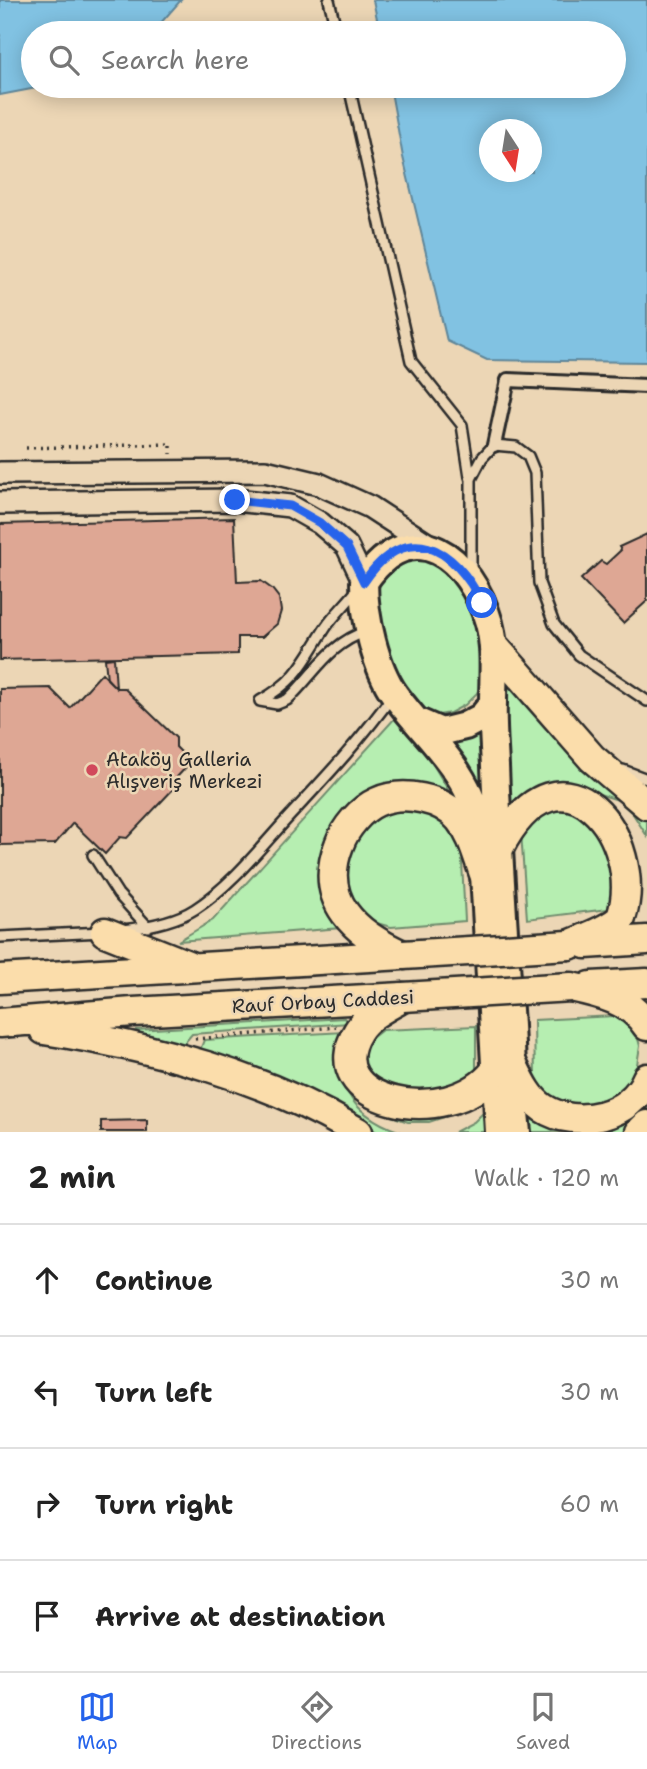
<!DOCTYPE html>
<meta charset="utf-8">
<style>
:root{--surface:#fff;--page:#f2f2f2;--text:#222;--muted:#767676;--line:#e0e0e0;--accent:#2563eb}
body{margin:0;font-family:"Shantell Sans",sans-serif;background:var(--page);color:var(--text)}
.compass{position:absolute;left:479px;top:119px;width:63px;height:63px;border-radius:50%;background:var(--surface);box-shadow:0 4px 18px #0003;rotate:168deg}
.stop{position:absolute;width:21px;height:21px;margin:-16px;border:5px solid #2563eb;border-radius:50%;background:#fff}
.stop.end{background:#2563eb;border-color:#fff;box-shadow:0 2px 7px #0008}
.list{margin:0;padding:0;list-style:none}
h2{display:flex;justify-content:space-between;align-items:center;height:91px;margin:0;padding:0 28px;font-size:30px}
h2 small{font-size:23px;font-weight:400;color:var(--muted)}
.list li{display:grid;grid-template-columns:46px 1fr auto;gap:21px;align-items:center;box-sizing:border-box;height:112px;padding:0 28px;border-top:2px solid var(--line)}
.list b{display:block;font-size:26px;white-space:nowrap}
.list em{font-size:23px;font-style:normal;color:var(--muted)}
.icon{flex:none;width:38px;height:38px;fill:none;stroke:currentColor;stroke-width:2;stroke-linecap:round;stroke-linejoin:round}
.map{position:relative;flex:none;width:647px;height:1132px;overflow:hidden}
.search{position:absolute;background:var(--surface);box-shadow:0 4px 18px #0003;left:21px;right:21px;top:21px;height:77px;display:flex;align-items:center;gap:18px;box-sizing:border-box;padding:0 24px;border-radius:38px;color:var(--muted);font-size:26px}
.sheet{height:539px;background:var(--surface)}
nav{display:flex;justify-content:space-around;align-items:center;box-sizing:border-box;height:98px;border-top:2px solid var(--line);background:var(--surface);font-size:19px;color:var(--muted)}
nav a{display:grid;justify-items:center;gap:4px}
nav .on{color:var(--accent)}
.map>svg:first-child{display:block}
.green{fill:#b6eeb1;stroke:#708c6e;stroke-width:2}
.water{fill:#81c2e2;stroke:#5f8699;stroke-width:2;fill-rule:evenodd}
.building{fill:#dea794;stroke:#2b2b2b;stroke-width:2}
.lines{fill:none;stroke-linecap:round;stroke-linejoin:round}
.service-casing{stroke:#2b2b2b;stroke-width:14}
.pedestrian-casing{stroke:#2b2b2b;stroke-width:18}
.tertiary-casing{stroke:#2b2b2b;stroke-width:26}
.primary-casing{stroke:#2b2b2b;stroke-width:32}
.trunk-casing{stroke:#2b2b2b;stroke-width:33}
.path{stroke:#2b2b2b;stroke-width:3.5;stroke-dasharray:2 5;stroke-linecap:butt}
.service{stroke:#ecd6b5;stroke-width:9}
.pedestrian{stroke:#ecd6b5;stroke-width:12}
.tertiary{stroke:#ecd6b5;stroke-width:21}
.primary{stroke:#fbddab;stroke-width:26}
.trunk{stroke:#fbddab;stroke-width:28}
.trunk-bridge-casing{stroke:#2b2b2b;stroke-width:33;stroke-linecap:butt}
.trunk-bridge{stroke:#fbddab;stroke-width:28}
.route{stroke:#2563eb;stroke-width:9}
.poi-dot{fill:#d1495b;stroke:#ecd6b5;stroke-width:2.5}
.labels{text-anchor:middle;stroke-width:5;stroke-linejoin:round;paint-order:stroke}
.poi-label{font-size:19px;fill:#2b2b2b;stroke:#ecd6b5;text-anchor:start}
.street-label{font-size:19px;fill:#2b2b2b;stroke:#ecd6b5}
</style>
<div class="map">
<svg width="647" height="1132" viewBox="0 0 647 1132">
<rect width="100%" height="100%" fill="#ecd6b5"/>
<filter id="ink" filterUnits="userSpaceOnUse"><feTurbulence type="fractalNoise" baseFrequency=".0143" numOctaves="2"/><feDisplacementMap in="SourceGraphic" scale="14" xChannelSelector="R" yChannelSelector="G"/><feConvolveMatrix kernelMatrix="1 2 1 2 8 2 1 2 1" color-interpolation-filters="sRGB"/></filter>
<g filter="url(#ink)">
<path class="green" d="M424,557L451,571L471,604L486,661L484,678L477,693L465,705L450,713L433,716L419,712L395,684L376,599L381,581L392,568L408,558Z
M504,672L647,816V836L633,814L618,800L593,792L569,787L509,817Z
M395,718L431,761L457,805L432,790L341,820V928L178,941L213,920Z
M480,721L485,786L480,789L444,732Z
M565,805L625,833L608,909L527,919L521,832L532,819Z
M398,807L444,817L461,842L465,921L391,927L362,919L344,882L345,854L376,815Z
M615,1016L626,1019L636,1032L640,1046L635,1077L626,1092L596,1109L547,1102L535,1080L534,1020Z
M344,1018L350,1023L192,1034L181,1047L134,1034L136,1030Z
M476,1026V1087L467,1103L447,1116L429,1122H408L391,1116L378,1104L362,1062L368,1041L382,1030Z
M344,1032C344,1048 342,1066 345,1082C349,1108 379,1125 401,1132H377L328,1104L200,1050L204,1040Z
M647,1098V1113L628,1132H526L522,1100L544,1120Z
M489,1107L492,1132H455L474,1122Z"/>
<path class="water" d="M0,0H181L152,33H33V86H47L0,95Z
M373,0H647V362L487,360L447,341L403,157L390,86H614V33H380ZM490,130H532V172H490Z"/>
<path class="building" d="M234,518L237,582L261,581L272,589L279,598L281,611L277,624L262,637H238V654L0,660V524Z
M647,534V601L623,623L581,579L601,561L606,564L621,550L619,547Z
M114,658L116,688L107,679L105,659Z
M102,673L116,688H124L176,738V747L191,762L177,777V785L127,838L120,837L105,854L73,823L55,844L0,845V689L50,688L70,708Z
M147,1120V1132H101V1121Z"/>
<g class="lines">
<defs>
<path id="service" d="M329,0L337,33
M349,86L411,361L462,425L470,477
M471,573V479L482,458L494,445L516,447L528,456L535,473L539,583L554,624L579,655L647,701
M260,701C298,680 304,661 326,627C335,614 348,602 358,589
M260,701L277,704L287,700C315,674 328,644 367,631
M623,770L647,779
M93,855L118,894L148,927
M123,930C146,927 175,922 195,909C230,886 257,852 286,820C323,780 361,740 393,695
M0,937L103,932"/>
<path id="pedestrian" d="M494,445L508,380L647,386"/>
<path id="tertiary" d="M0,473L265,471L319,484L370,507L430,546
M0,503L235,500L290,506L320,523L347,546L364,582"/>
<path id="primary" d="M418,722L441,732L465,726L482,717L493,703
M499,1132L484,874C481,842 479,808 462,780C444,749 416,724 395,695C375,667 364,616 364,582C413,510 471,558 489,623C496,650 493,676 493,703C492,724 494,745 495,766C498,848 504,929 509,1010C512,1051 512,1092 517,1132"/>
<path id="trunk" d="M494,646L592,758L647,805
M499,848C562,728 647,840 621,918C608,931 586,937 569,945
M105,932L188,965
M585,944L647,940
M403,955C356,934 317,901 339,845C345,828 361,809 377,802C403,790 443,798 460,820C473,836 477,855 484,874
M0,979L403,955
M591,986L647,983
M571,987C599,993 631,1000 647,1026
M400,999C385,1008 367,1016 358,1031C314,1102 447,1132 495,1071
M0,1023L133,1012L403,997
M44,1030C154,1047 262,1075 358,1132
M512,1063C520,1079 528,1098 543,1108C577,1130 632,1116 647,1078
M640,1132L647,1125"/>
</defs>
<use href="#service" class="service-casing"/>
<use href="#pedestrian" class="pedestrian-casing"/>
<use href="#tertiary" class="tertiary-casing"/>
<use href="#primary" class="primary-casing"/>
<use href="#trunk" class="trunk-casing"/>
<path class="path" d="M26,448L171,444V454
M195,1039L336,1027"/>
<use href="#service" class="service"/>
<use href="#pedestrian" class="pedestrian"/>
<use href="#tertiary" class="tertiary"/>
<use href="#primary" class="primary"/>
<use href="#trunk" class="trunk"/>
<defs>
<path id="trunk-bridge" d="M403,955L569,945
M403,997L571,987"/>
</defs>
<use href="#trunk-bridge" class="trunk-bridge-casing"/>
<use href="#trunk-bridge" class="trunk-bridge"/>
</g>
</g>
<g class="lines" filter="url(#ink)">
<path class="route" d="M235,500L290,506L320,523L347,547L364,582C406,519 454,546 482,603"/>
</g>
<circle class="poi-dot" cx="92" cy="770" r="7"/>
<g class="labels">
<g class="poi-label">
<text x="106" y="766">Ataköy Galleria<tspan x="106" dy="22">Alışveriş Merkezi</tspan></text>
</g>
<g class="street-label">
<text transform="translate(323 1001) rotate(-3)" y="7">Rauf Orbay Caddesi</text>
</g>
</g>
</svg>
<svg class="compass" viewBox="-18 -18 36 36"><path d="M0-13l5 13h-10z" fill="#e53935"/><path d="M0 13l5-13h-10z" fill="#767676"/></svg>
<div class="stop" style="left:482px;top:603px"></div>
<div class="stop end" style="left:235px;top:500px"></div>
<div class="search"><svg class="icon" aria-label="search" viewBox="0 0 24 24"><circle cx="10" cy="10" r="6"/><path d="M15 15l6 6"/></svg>Search here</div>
</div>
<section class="sheet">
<h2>2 min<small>Walk · 120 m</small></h2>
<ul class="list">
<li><svg class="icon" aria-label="ahead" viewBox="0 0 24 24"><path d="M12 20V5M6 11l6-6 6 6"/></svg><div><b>Continue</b></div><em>30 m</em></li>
<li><svg class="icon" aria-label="left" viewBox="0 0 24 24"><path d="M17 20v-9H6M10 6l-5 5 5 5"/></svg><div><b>Turn left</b></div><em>30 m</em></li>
<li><svg class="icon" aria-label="right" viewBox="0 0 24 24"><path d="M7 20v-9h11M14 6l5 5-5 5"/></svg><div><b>Turn right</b></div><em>60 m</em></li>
<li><svg class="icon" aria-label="arrive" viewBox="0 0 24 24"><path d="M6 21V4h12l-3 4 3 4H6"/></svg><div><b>Arrive at destination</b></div></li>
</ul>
</section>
<nav>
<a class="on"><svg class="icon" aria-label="map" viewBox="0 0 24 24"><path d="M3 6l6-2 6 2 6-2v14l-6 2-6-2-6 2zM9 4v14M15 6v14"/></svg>Map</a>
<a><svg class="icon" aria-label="directions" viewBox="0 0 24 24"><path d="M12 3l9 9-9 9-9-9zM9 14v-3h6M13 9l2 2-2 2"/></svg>Directions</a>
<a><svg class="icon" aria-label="saved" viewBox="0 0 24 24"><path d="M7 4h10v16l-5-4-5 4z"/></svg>Saved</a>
</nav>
